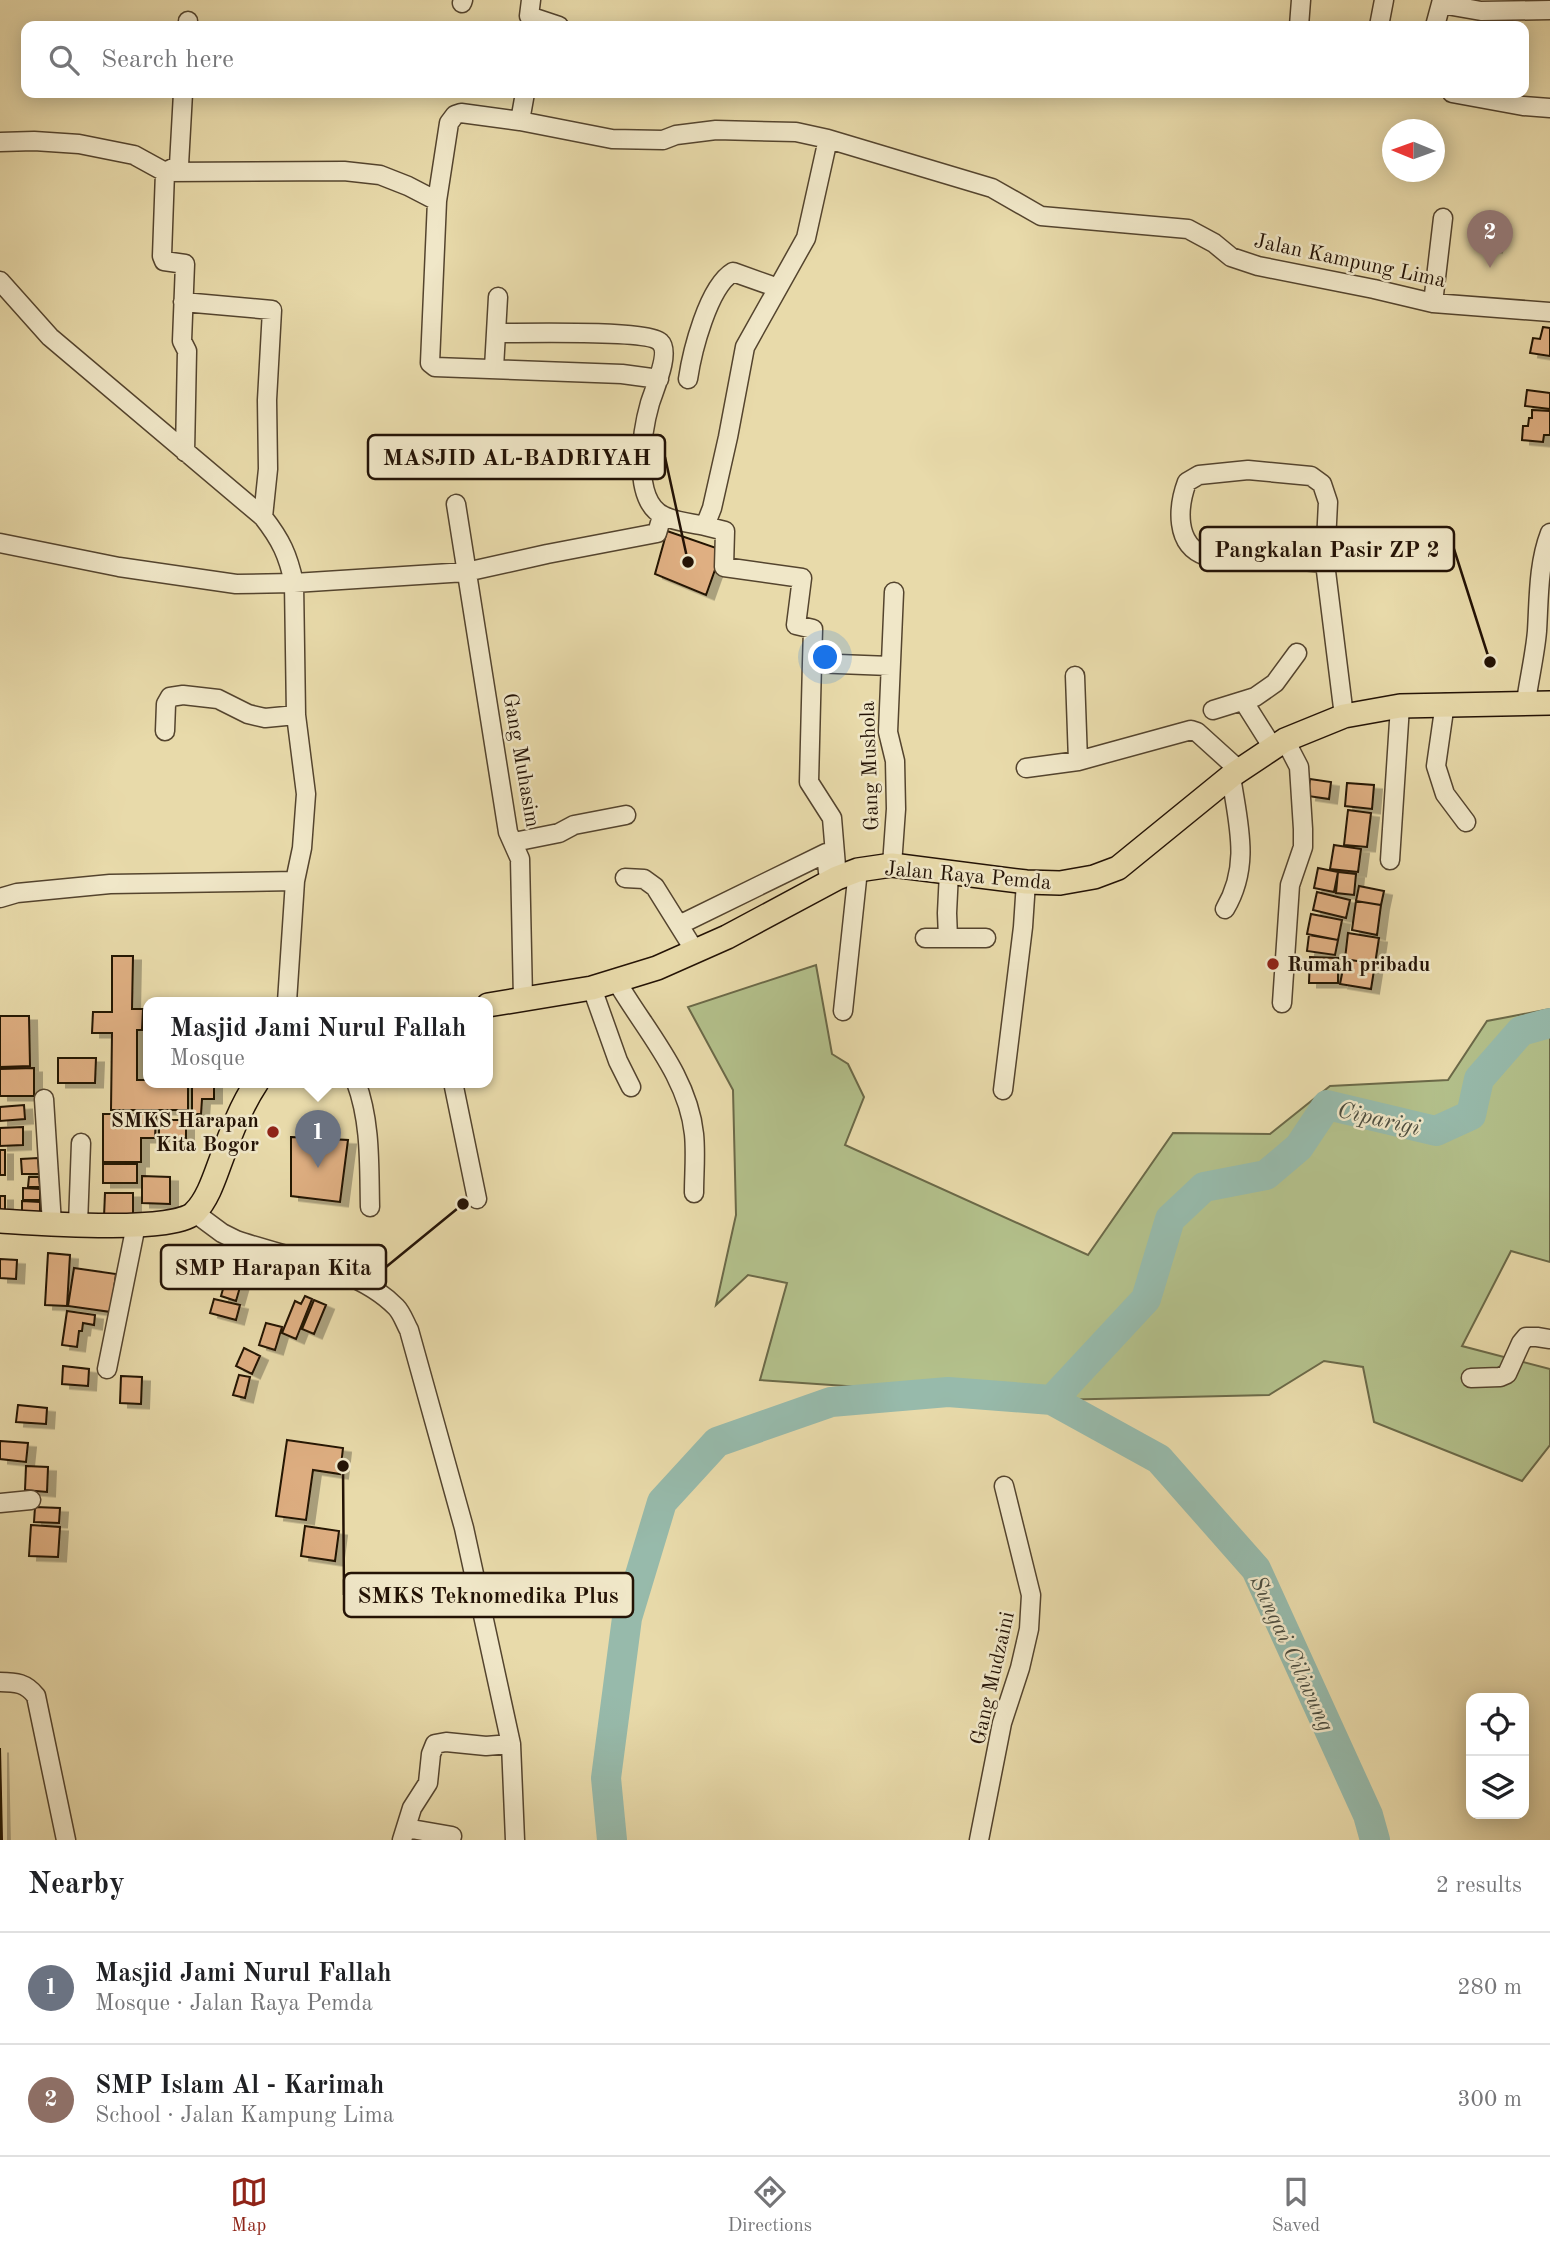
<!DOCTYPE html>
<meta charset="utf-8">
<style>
:root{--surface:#fff;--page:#f6f6f6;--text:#202124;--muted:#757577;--line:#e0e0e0;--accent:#8f2418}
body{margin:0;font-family:"Old Standard TT",serif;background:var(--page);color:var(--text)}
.controls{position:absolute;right:21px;bottom:21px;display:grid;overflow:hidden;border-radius:14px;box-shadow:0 4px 18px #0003}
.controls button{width:63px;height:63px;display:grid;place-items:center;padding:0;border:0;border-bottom:2px solid var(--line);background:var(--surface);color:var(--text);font:35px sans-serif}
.compass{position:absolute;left:1382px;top:119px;width:63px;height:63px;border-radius:50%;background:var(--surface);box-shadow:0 4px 18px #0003;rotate:271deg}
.you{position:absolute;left:826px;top:658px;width:24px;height:24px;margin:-18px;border:5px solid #fff;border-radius:50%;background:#1a73e8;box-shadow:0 0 0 10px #1a73e833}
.badge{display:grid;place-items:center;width:46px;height:46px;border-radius:50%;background:var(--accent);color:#fff;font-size:23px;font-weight:700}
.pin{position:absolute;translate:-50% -58px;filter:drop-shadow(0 2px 4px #0008)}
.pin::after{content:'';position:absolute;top:37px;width:24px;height:21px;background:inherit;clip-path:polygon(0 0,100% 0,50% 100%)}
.popup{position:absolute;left:143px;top:997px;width:350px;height:91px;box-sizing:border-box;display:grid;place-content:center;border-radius:14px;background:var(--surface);filter:drop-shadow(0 2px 5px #0005);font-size:23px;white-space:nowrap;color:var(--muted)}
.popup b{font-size:26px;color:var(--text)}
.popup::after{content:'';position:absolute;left:50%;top:100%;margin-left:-14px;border:14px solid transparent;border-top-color:var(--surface)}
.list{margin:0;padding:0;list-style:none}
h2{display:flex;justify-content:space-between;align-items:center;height:91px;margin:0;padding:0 28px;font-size:30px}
h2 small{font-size:23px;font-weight:400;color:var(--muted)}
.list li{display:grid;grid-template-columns:46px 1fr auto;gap:21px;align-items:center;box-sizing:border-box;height:112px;padding:0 28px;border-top:2px solid var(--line)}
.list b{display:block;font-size:26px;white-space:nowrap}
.list p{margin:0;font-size:23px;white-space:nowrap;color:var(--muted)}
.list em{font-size:23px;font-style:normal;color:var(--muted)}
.icon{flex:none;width:38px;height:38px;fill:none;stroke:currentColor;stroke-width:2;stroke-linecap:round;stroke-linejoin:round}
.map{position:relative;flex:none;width:1550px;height:1840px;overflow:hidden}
.search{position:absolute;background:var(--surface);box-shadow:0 4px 18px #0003;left:21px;right:21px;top:21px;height:77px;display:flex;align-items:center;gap:18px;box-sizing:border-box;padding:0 24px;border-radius:14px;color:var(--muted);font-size:26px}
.sheet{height:315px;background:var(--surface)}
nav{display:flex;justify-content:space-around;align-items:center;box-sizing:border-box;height:98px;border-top:2px solid var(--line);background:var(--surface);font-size:19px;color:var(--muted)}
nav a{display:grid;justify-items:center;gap:4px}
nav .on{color:var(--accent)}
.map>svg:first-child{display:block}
.green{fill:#b3c08b;stroke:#6b6948;stroke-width:2}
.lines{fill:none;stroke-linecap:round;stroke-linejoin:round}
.river{stroke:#97baab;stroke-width:30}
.building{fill:#dfaf82;stroke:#231205;stroke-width:2;filter:url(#shadow)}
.minor-casing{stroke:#54442e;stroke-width:21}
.major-casing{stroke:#231205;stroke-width:26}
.minor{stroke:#f0e7c8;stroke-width:18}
.major{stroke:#e8daaa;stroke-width:23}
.poi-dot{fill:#8f2418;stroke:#f0e7c8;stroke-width:2.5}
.labels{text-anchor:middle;stroke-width:5;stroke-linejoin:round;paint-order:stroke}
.street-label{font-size:21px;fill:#231205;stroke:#f0e7c8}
.poi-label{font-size:21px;font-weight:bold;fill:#231205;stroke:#f0e7c8;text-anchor:start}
.water-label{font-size:23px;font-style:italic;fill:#4c4d3f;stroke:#f0e7c8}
.leader{fill:none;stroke:#231205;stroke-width:2.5}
.callout-dot{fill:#231205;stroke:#f0e7c8;stroke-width:2.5}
.callout{fill:#f0e7c8;stroke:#231205;stroke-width:2.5}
.callout-label{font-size:23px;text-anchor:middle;font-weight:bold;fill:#231205}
</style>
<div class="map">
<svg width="1550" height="1840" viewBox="0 0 1550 1840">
<defs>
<filter id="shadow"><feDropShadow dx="8" dy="4.5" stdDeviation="0" flood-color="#0004"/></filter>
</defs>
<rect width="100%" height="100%" fill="#e8daaa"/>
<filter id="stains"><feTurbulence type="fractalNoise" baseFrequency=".00286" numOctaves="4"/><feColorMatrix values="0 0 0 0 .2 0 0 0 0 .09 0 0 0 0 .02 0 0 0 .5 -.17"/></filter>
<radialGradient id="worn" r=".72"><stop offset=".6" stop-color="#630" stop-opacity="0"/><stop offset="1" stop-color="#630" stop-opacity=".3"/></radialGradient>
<path class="green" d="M816,965L832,1054L848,1064L864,1097L845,1145L1088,1255L1173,1133L1270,1134L1330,1086L1448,1080L1487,1021L1550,1009V1262L1511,1251L1462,1346L1550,1369V1445L1522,1481L1374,1422L1363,1367L1324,1361L1269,1395L1052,1400L760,1380L787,1283L748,1275L716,1305L736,1215L733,1090L688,1007Z"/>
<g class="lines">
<path class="river" d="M1052,1400L1146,1299L1170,1219L1204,1187L1266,1175L1299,1147L1327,1105L1436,1131L1471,1115L1479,1079L1521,1031L1550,1023
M612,1840L606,1778L627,1618L662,1502L717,1442L831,1402L948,1392L1052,1400L1159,1459L1256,1569L1368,1815L1375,1840"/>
</g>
<path class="building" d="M1479,225L1498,229L1494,248L1475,244Z
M1543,327L1550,328V356L1530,353L1533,338L1540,339Z
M1527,390L1550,393V409L1525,406Z
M1532,410L1550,411V435H1544L1543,442L1522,440L1523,426H1528L1529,418H1532Z
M667,531L722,550L706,595L655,574Z
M1310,779L1331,782L1329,799L1308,796Z
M1347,783L1374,785L1372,809L1345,806Z
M1348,810L1371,813L1367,847L1344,845Z
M1334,845L1361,849L1358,872L1330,869Z
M1318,868L1338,872L1334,892L1314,888Z
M1338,872L1356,874L1354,895L1336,893Z
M1359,886L1384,891L1381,905L1356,901Z
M1317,892L1350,900L1346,918L1313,910Z
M1356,901L1381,905L1377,935L1352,930Z
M1311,914L1342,920L1338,940L1307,934Z
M1348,933L1379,938L1375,964L1345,959Z
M1309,935L1338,940L1335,955L1307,951Z
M112,956H133L132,1009H143L142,1030H137V1080H148V1082H188V1110H111L112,1033H92L93,1012H112Z
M1310,957L1338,958V983H1309Z
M1345,959L1375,964L1371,989L1340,984Z
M0,1016H29L30,1066L0,1067Z
M58,1058H96L95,1083H58Z
M34,1068V1096H0V1069Z
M192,1082H214V1099H202L201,1114H192Z
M24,1105L25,1119L0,1121V1107Z
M103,1114H156L155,1138H141V1162H103Z
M159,1120H186V1138L159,1137Z
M23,1127V1145L0,1146V1128Z
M291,1137L348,1140L340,1202L291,1196Z
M0,1150H5V1175H0Z
M38,1158L39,1174H22L21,1159Z
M103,1164H137V1183H103Z
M142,1176L170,1177V1204L142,1203Z
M29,1177H39L40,1187H28Z
M23,1188L40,1189V1200H23Z
M105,1193H133V1217H104Z
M0,1196H5V1213H0Z
M22,1201L40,1202V1213H22Z
M48,1253L70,1255L67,1306L45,1305Z
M0,1259L17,1260L16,1279L0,1278Z
M74,1268L116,1274L111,1312L68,1306Z
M227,1275L242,1280L236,1301L221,1296Z
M305,1296L312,1299L296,1339L282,1333L295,1301L301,1304Z
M214,1299L240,1305L236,1320L210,1313Z
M314,1300L326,1305L314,1334L302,1329Z
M67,1311L95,1315L94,1325L83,1323L82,1331H79L77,1347L62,1345Z
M266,1323L282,1327L275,1350L259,1345Z
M244,1348L260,1356L252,1374L236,1366Z
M63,1366L89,1369L88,1386L62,1384Z
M239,1375L250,1377L245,1398L233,1395Z
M121,1376L142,1377L141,1404L120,1403Z
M18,1405L47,1408L46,1424L16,1422Z
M287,1440L343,1448L340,1474L313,1470L306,1520L276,1516Z
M0,1441L28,1443L26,1462L0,1459Z
M26,1466L48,1467L47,1492L25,1490Z
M35,1507L60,1508L59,1523L34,1522Z
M31,1525L60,1527L58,1557L29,1556Z
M305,1526L339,1531L335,1561L301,1556Z
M0,1748L2,1840H0Z"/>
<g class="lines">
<defs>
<path id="minor" d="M531,0L529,16L559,26
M462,3L463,0
M1441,4L1481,11L1550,10
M188,26V21
M1299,26L1301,0
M1379,26L1384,0
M1435,26L1442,0
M183,93L179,165L165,172L162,256L164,261L185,264L182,341L187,351L185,452
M1452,93L1523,106L1550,108
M520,121L525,93
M0,142L34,141L79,144L134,155L165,172L344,171L380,175L408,186L437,201
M0,281L50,337L263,517C281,540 288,555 294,583L296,715L306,794L302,848L295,881L287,1002
M183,302L272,310L267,400L268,469L263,517
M1433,303L1443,218
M501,333C525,333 648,330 660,342C671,352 654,390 650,403C642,431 631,501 664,516C676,522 692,523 705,526L712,508L728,437L745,347L806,238L828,139
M494,368L498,297
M659,379L622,374L435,367L430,363L437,201L449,123L455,115L461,113L520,121L612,139L663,140L676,135L716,130L796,132L828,139L992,188L1041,216L1188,229L1214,243L1231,257L1258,266L1374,289L1433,303L1550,312
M688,379C692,352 708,287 733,272L778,288
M456,504L508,832L520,859L523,999
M705,526L725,531L724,567L802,578L796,625L813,629L812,663L890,666
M0,543L119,567L236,584L294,583L466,572L547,554L657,533L662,516
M1325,563C1300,561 1275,558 1250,557C1237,556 1218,560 1206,556C1174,545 1178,506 1187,482L1199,475L1248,470L1311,476L1322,484L1328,502L1325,563L1344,716
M812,663L809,782L832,818L837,878
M1075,676L1078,761
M1244,702L1273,748
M1526,702C1529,679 1535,655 1537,631C1539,599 1538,564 1550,533
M1445,703L1436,766L1445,794L1466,822
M1213,710L1255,697L1275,683L1297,653
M165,731L166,704L170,697L183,695L218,699L248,714L265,718L296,715
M1026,768L1078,761L1191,730L1197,732L1239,770
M514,842L559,833L574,825L626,815
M1390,860L1400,706
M892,865L896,809L895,761L888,732L894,592
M625,878L644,879L655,887L695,951
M0,898L17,893L110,884L295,881
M1225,909C1251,865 1238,824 1231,776
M679,925L826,853L828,872
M925,938H986
M948,938L947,913L949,872
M617,982C645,1030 688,1076 694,1134C696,1153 694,1174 694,1193
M592,988L618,1061L631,1087
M1282,1003L1290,885L1303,847V829L1299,767L1285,740
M843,1011L858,870
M356,1082C371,1122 369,1166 370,1207
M453,1082L477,1199
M1003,1090L1023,927L1026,882
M44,1099L52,1224
M195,1213L222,1233L236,1240C287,1258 357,1267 396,1307C402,1313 405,1323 409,1330L464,1528L511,1744L515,1840
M78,1224L81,1143
M107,1369L136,1225
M1471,1378L1500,1377L1507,1374L1521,1343L1526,1337H1537L1550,1339
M0,1503L31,1500
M0,1682C16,1682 26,1683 36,1696L66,1840
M406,1828L452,1836
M402,1840L412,1808L428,1783L431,1754L435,1744L446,1742L486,1746L511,1744
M979,1840L1002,1723L1020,1668L1029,1629L1031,1595L1004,1486"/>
<path id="major" d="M488,1005L592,988L657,968L727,937L837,878L858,870L892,865L1026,882L1060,883L1094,877L1118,868L1231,776L1285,740L1344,716L1400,706L1550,703
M0,1221C33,1223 176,1234 195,1212C208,1199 215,1176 221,1160C231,1133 241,1106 257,1082"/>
</defs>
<use href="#minor" class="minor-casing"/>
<use href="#major" class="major-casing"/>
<use href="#minor" class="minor"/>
<use href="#major" class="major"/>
</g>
<g class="poi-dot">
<circle cx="1273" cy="964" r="7"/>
<circle cx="273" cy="1132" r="7"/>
</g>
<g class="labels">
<g class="street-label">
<text transform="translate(1350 260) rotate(12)" y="7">Jalan Kampung Lima</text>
<text transform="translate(522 760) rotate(80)" y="7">Gang Muhasim</text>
<text transform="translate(869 766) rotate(-92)" y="7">Gang Mushola</text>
<text transform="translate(968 875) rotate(5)" y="7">Jalan Raya Pemda</text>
<text transform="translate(992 1678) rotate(-77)" y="7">Gang Mudzaini</text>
</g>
<g class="poi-label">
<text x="1287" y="971">Rumah pribadu</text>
<text x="259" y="1127" text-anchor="end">SMKS Harapan<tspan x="259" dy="24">Kita Bogor</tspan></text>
</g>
<g class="water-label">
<text transform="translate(1379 1118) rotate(13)" y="8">Ciparigi</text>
<text transform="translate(1293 1653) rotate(65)" y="8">Sungai Ciliwung</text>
</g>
</g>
<path class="leader" d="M688 562L665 457M1490 662L1454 549M463 1204L386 1267M343 1466L344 1595"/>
<g class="callout-dot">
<circle cx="688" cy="562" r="7"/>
<circle cx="1490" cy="662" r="7"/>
<circle cx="463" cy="1204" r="7"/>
<circle cx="343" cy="1466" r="7"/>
</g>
<g class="callout">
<rect x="368" y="435" width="297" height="44" rx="7"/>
<rect x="1200" y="527" width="254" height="44" rx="7"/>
<rect x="161" y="1245" width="225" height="44" rx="7"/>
<rect x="344" y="1573" width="289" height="44" rx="7"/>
</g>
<g class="callout-label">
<text x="517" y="465">MASJID AL-BADRIYAH</text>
<text x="1327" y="557">Pangkalan Pasir ZP 2</text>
<text x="273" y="1275">SMP Harapan Kita</text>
<text x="488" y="1603">SMKS Teknomedika Plus</text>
</g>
<rect width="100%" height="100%" filter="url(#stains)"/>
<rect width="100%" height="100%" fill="url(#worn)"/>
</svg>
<div class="controls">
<button><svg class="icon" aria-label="locate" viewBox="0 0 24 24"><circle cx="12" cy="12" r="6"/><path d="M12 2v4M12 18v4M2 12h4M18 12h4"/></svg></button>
<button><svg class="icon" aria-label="layers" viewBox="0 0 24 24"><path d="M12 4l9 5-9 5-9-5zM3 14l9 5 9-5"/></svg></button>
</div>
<svg class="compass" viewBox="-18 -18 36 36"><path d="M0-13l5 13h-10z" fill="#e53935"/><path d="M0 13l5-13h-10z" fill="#757577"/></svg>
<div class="you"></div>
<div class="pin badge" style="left:318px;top:1168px;background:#6b7280">1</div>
<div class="popup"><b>Masjid Jami Nurul Fallah</b>Mosque</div>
<div class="pin badge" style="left:1490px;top:268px;background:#8d6e63">2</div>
<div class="search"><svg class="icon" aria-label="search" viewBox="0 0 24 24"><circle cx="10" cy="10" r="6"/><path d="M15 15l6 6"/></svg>Search here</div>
</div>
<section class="sheet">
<h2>Nearby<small>2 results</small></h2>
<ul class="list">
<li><span class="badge" style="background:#6b7280">1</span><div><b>Masjid Jami Nurul Fallah</b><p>Mosque · Jalan Raya Pemda</p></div><em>280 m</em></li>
<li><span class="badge" style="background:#8d6e63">2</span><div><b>SMP Islam Al - Karimah</b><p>School · Jalan Kampung Lima</p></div><em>300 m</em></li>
</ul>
</section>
<nav>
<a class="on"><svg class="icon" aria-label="map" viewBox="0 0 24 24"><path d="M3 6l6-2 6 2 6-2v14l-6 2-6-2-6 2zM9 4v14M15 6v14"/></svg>Map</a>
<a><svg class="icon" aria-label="directions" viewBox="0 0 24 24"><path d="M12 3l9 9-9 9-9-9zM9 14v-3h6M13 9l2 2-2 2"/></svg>Directions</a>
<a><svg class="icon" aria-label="saved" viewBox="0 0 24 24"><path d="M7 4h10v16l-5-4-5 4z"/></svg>Saved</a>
</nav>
